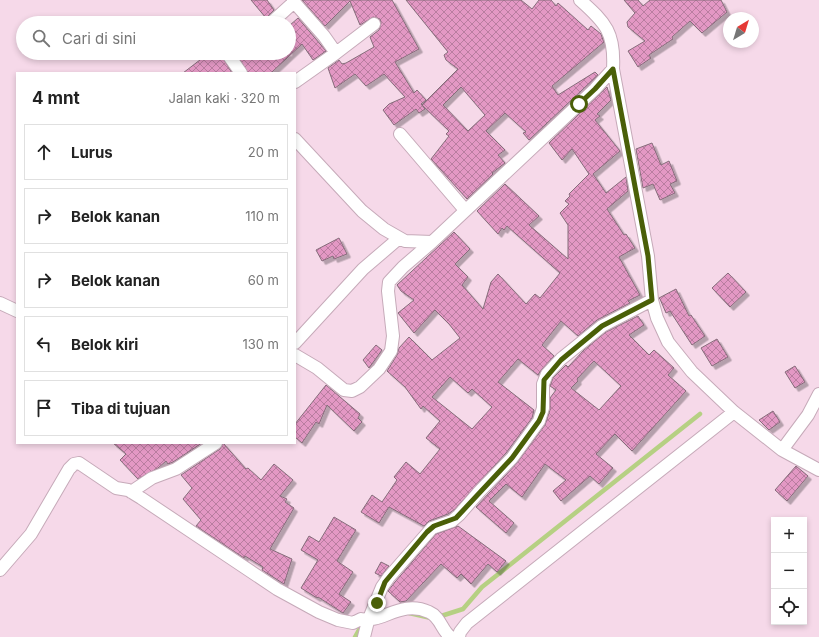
<!DOCTYPE html>
<html lang="id">
<meta charset="utf-8">
<style>
:root{--surface:#fff;--page:#f6f6f6;--text:#222;--muted:#767676;--line:#e0e0e0}
body{margin:0;font-family:Inter,sans-serif;background:var(--page);color:var(--text)}
.controls{position:absolute;right:12px;bottom:12px;display:grid;overflow:hidden;border-radius:0px;box-shadow:0 2px 6px #0003}
.controls button{width:36px;height:36px;display:grid;place-items:center;padding:0;border:0;border-bottom:1px solid var(--line);background:var(--surface);color:var(--text);font:20px sans-serif}
.compass{position:absolute;left:723px;top:12px;width:36px;height:36px;border-radius:50%;background:var(--surface);box-shadow:0 2px 6px #0003;rotate:38deg}
.stop{position:absolute;width:12px;height:12px;margin:-9px;border:3px solid #4a5f08;border-radius:50%;background:#fff}
.stop.end{background:#4a5f08;border-color:#fff;box-shadow:0 1px 4px #0008}
.list{margin:0;padding:0;list-style:none}
h2{display:flex;justify-content:space-between;align-items:center;height:52px;margin:0;padding:0 16px;font-size:17px}
h2 small{font-size:13px;font-weight:400;color:var(--muted)}
.list li{display:grid;grid-template-columns:26px 1fr auto;gap:12px;align-items:center;box-sizing:border-box;height:56px;margin:0 8px 8px;padding:0 8px;border:1px solid var(--line);border-radius:0px}
.list b{display:block;font-size:15px;white-space:nowrap}
.list em{font-size:13px;font-style:normal;color:var(--muted)}
.icon{flex:none;width:22px;height:22px;fill:none;stroke:currentColor;stroke-width:2;stroke-linecap:round;stroke-linejoin:round}
.map{position:relative;flex:none;width:819px;height:637px;overflow:hidden}
.search{position:absolute;background:var(--surface);box-shadow:0 2px 6px #0003;left:16px;top:16px;width:280px;height:44px;display:flex;align-items:center;gap:10px;box-sizing:border-box;padding:0 14px;border-radius:22px;color:var(--muted);font-size:15px}
.panel{position:absolute;background:var(--surface);box-shadow:0 2px 6px #0003;left:16px;top:72px;width:280px;height:372px;border-radius:0px}
.map>svg:first-child{display:block}
.lines{fill:none;stroke-linecap:round;stroke-linejoin:round}
.stream{stroke:#b6d083;stroke-width:4.5}
.building{fill:url(#building-cross-hatch);stroke:#856c7a;fill-rule:evenodd;filter:url(#shadow)}
.street-casing{stroke:#c6aab9;stroke-width:14}
.street{stroke:#fff;stroke-width:12}
.route{stroke:#4a5f08;stroke-width:5}
</style>
<div class="map">
<svg width="819" height="637" viewBox="0 0 819 637">
<defs>
<pattern id="building-cross-hatch" width="8" height="8" patternUnits="userSpaceOnUse"><rect width="8" height="8" fill="#e398c4"/><path d="M0 0l8 8M0 8l8-8" fill="none" stroke="#b97da0"/></pattern>
<filter id="shadow"><feDropShadow dx="3.5" dy="3.5" stdDeviation="0" flood-color="#0004"/></filter>
</defs>
<rect width="100%" height="100%" fill="#f6d9e9"/>
<g class="lines">
<path class="stream" d="M409,613L431,618
M438,617L463,609L482,587L700,414
M355,637L360,628L364,627"/>
</g>
<path class="building" d="M251,0H267L274,10L266,18Z
M302,0H392L419,49L395,62L414,93L417,90L426,100L421,104L425,109L419,113L416,109L394,125L383,110L389,104L405,97L384,74L366,86L355,74L335,88L328,68L339,60L342,64L346,63L374,47L370,37L379,30L381,23L380,19L373,17L360,25L350,1L325,26Z
M406,0H521L532,9L539,0H551L556,6L558,3L588,30L591,26L601,34L603,40L604,42L552,86L558,95L595,72L598,75L529,140L523,133L526,132L505,113L486,131L505,150L498,155L505,163L492,173L493,174L467,199L431,159L449,136L446,134L449,131L422,105L458,69L446,60L444,55L448,52ZM461,87L485,115L468,131L443,105Z
M624,0H638L643,6L650,0H721L727,12L702,33L690,21L672,37L673,39L649,55L651,58L638,67L628,51L645,41L628,27L627,22L635,13Z
M298,18L326,51L313,60L302,44L271,73H248L236,53H289V26Z
M209,53H220L232,73H183Z
M607,87L611,100L597,114L600,116L595,120L620,151L593,174L606,193L626,177L628,191L607,209L624,235L626,234L635,248L619,257L640,295L628,301L630,303L597,320L578,336L561,321L542,345L554,356L542,369L538,375L518,359L498,382L534,410L532,418L506,453L454,510L448,514L429,521L424,526L389,507L379,523L361,512L372,495L382,502L397,480L394,477L406,462L420,474L440,449L426,438L440,421L423,406L421,409L405,387L387,371L397,355L399,348L409,337L432,360L460,338L449,324L435,310L414,333L398,313L414,300L401,291L397,285L454,232L470,249L455,264L468,277L462,285L483,309L491,282L498,274L526,304L535,294L540,298L560,273L507,226L504,230L502,228L498,234L477,211L505,184L539,216L529,225L568,259V225L560,213L569,204L565,201L570,196L569,194L589,174L572,149L562,160L549,143ZM450,377L468,393L472,389L492,407L472,429L432,397Z
M652,143L661,165L669,161L677,181L670,184L675,193L660,200L653,184L643,188L636,149Z
M339,238L347,254L334,259L333,256L322,261L316,250Z
M728,273L746,292L730,307L712,288Z
M676,289L689,316L691,315L705,336L692,345L670,311L666,313L660,299L659,298Z
M638,316L644,325L629,335L649,355L654,350L674,368L668,375L686,391L632,451L615,434L596,454L613,468L599,484L590,476L561,501L553,491L566,480L545,464L522,497L506,484L489,501L514,523L506,533L476,507L517,463L545,425L550,410V398L556,390L550,386L553,378L566,365L568,367L584,350L606,332ZM594,361L621,386L599,410L571,388L578,381L577,379Z
M717,339L728,357L712,366L701,348Z
M376,345L382,350L369,368L363,360Z
M795,366L805,382L795,388L785,372Z
M326,385L360,414L358,418L362,422L354,431L327,405L319,424L316,422L302,443L295,437V424Z
M773,411L780,422L769,430L759,420Z
M113,443H202L173,462L168,464L166,461L158,468L138,479L120,460L126,454Z
M223,443L246,469L248,468L261,480L274,464L293,480L280,496L287,499L285,502L294,508L270,549L292,559L284,584L262,570L263,567L245,556L244,558L196,526L201,520L183,499L192,488L181,475L220,449Z
M796,466L808,476L787,501L775,490Z
M334,517L356,530L337,561L353,572L339,594L351,602L343,613L318,597L317,598L301,588L318,560L301,550L309,536L319,542Z
M458,526L506,561L497,572L488,564L471,584L461,574L457,578L441,564L406,601L400,602L388,591L395,582L436,534Z
M381,562L389,566L381,576L375,573Z"/>
<g class="lines">
<defs>
<path id="street" d="M580,0C606,23 615,33 613,69L648,256L652,300L657,318L668,342L692,372L734,412L782,450L819,470
M294,2L324,36L336,53L374,24
M271,23L294,2L293,0
M227,53L241,73
M295,82L336,53
M400,134L465,210
M295,139L362,211L384,229L405,241L432,242L595,89L613,69
M0,303L17,311
M295,343L363,269L398,239
M295,355L317,368L344,390L352,391L360,387L379,369L391,351L393,336L388,291L389,282L403,267L432,242
M782,450L808,415L819,394
M131,492L152,478L176,469L216,443
M0,570L31,534L69,469L74,464L79,463L116,488L128,490L141,498L277,589L319,612L338,620L353,623L361,619C382,624 401,599 429,612C441,617 442,632 451,637
M364,637L368,621L382,587L389,577L432,528L452,521L459,515L479,492L512,458L539,421L543,408V384L547,374L561,359L602,326L652,300
M459,637L460,632L467,623L734,412"/>
</defs>
<use href="#street" class="street-casing"/>
<use href="#street" class="street"/>
</g>
<g class="lines">
<path class="route" d="M377,603L385,582L427,532L434,526L456,518L512,458L539,421L543,412L544,380L561,360L602,326L652,300L648,256L613,69L595,89L579,104"/>
</g>
</svg>
<div class="controls">
<button>+</button>
<button>−</button>
<button><svg class="icon" aria-label="locate" viewBox="0 0 24 24"><circle cx="12" cy="12" r="6"/><path d="M12 2v4M12 18v4M2 12h4M18 12h4"/></svg></button>
</div>
<svg class="compass" viewBox="-18 -18 36 36"><path d="M0-13l5 13h-10z" fill="#e53935"/><path d="M0 13l5-13h-10z" fill="#767676"/></svg>
<div class="stop" style="left:579px;top:104px"></div>
<div class="stop end" style="left:377px;top:603px"></div>
<div class="search"><svg class="icon" aria-label="search" viewBox="0 0 24 24"><circle cx="10" cy="10" r="6"/><path d="M15 15l6 6"/></svg>Cari di sini</div>
<section class="panel">
<h2>4 mnt<small>Jalan kaki · 320 m</small></h2>
<ul class="list">
<li><svg class="icon" aria-label="ahead" viewBox="0 0 24 24"><path d="M12 20V5M6 11l6-6 6 6"/></svg><div><b>Lurus</b></div><em>20 m</em></li>
<li><svg class="icon" aria-label="right" viewBox="0 0 24 24"><path d="M7 20v-9h11M14 6l5 5-5 5"/></svg><div><b>Belok kanan</b></div><em>110 m</em></li>
<li><svg class="icon" aria-label="right" viewBox="0 0 24 24"><path d="M7 20v-9h11M14 6l5 5-5 5"/></svg><div><b>Belok kanan</b></div><em>60 m</em></li>
<li><svg class="icon" aria-label="left" viewBox="0 0 24 24"><path d="M17 20v-9H6M10 6l-5 5 5 5"/></svg><div><b>Belok kiri</b></div><em>130 m</em></li>
<li><svg class="icon" aria-label="arrive" viewBox="0 0 24 24"><path d="M6 21V4h12l-3 4 3 4H6"/></svg><div><b>Tiba di tujuan</b></div></li>
</ul>
</section>
</div>
